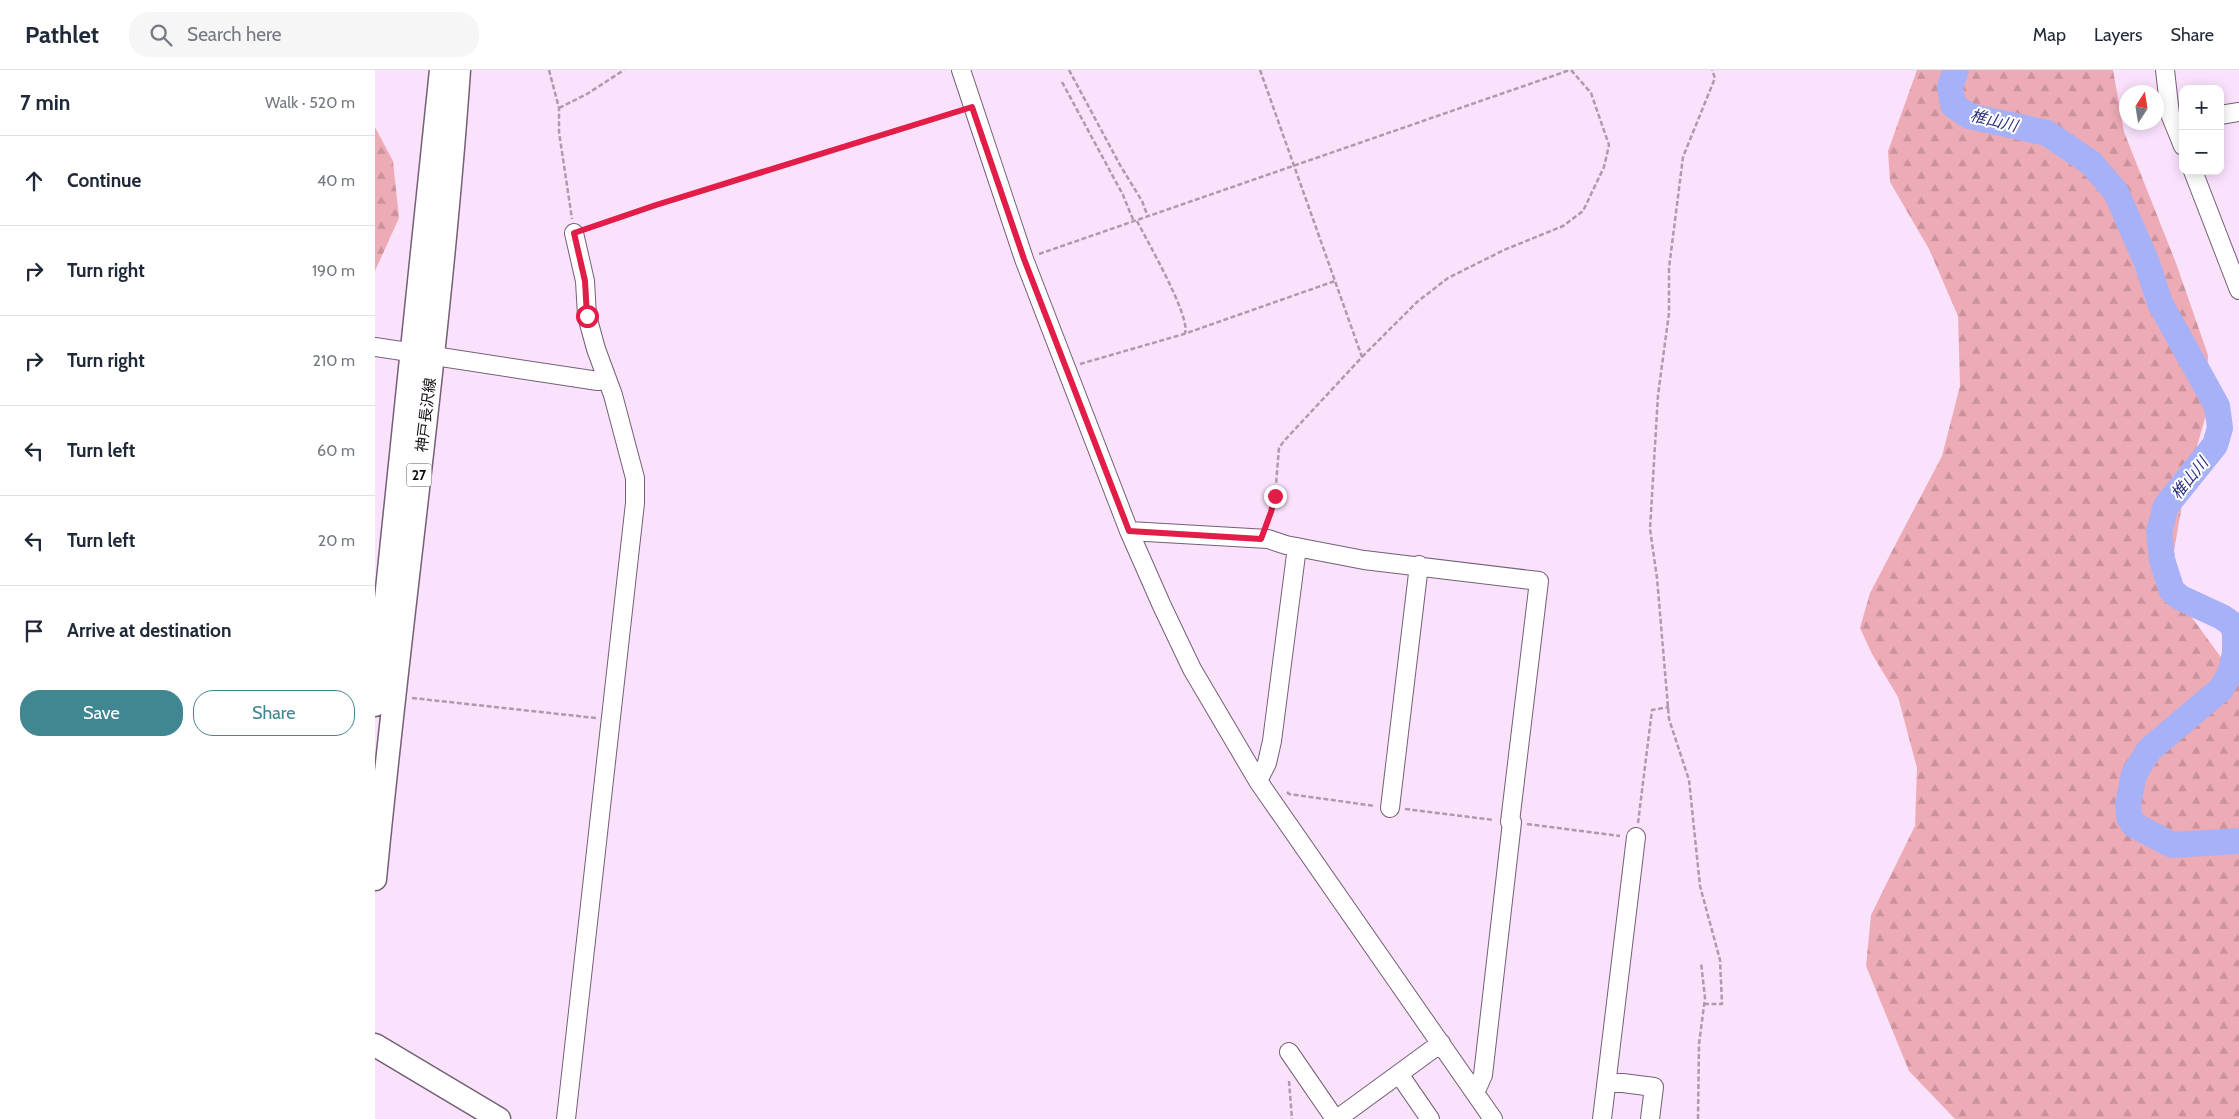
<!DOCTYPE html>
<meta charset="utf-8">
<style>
:root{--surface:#fff;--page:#f6f6f7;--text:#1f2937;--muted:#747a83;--line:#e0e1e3;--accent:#418792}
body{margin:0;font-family:Cabin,"Noto Sans JP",sans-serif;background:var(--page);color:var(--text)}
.controls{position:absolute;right:15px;top:15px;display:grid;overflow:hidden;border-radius:10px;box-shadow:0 2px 12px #0003}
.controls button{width:45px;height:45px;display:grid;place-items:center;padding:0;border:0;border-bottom:1px solid var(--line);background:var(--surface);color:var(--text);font:25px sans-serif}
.compass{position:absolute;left:1744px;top:15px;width:45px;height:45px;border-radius:50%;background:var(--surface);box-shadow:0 2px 12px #0003;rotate:12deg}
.stop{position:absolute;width:15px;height:15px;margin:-11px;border:4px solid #e11d48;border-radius:50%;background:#fff}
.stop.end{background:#e11d48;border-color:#fff;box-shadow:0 1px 5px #0008}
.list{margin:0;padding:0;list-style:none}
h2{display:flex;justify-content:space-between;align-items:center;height:65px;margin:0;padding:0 20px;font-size:21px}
h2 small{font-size:16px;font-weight:400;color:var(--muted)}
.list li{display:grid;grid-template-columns:32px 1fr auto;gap:15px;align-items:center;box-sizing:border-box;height:90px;padding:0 20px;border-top:1px solid var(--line)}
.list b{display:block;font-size:19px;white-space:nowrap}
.list em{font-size:16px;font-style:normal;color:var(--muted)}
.actions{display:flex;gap:10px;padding:15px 20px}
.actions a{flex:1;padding:11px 0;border:1px solid var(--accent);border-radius:20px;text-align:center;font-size:18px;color:var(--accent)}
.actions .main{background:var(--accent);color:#fff}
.icon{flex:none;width:28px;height:28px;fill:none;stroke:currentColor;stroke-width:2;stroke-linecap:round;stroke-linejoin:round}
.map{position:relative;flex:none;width:1864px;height:1049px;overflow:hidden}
header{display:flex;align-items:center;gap:30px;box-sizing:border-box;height:70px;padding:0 25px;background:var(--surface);border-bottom:1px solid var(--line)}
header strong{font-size:24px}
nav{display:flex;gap:28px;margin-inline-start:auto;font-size:18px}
.search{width:350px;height:45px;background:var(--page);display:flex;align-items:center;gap:12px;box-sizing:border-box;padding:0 18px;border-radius:20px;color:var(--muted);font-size:19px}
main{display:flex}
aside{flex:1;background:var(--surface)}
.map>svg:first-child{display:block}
.forest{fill:url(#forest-firs)}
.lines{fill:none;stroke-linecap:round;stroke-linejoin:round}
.river{stroke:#a6b1f7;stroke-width:26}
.minor-casing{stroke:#745f76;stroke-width:20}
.major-casing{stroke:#745f76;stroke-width:25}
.path{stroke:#ac9aaf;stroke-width:2.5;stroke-dasharray:5 2.5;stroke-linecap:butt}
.minor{stroke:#fff;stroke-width:18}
.major{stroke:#fff;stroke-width:22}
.route{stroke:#e11d48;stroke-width:6}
.labels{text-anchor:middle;stroke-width:4;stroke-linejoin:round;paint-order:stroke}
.shield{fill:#fff;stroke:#5a545a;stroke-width:1}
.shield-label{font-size:14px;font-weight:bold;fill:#130b14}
.street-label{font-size:15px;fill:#130b14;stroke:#fff}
.water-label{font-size:16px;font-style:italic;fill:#323383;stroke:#fff}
</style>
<header>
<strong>Pathlet</strong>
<div class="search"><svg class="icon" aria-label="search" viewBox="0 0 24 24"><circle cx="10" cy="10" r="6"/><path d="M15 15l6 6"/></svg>Search here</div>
<nav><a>Map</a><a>Layers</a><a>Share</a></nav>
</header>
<main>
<aside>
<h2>7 min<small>Walk · 520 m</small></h2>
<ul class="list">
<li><svg class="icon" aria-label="ahead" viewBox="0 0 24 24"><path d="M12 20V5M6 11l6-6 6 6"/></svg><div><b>Continue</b></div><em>40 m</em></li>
<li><svg class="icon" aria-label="right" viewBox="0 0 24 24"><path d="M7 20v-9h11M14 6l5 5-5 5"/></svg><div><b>Turn right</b></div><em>190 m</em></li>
<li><svg class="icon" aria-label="right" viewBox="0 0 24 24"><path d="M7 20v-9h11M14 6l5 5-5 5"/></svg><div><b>Turn right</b></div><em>210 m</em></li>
<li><svg class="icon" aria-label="left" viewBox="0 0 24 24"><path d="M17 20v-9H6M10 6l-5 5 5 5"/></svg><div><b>Turn left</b></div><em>60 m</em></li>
<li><svg class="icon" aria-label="left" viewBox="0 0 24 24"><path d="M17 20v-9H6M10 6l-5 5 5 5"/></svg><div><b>Turn left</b></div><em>20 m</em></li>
<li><svg class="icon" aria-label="arrive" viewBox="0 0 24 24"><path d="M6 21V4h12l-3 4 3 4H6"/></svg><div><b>Arrive at destination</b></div></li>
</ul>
<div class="actions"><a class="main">Save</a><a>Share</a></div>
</aside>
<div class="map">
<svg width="1864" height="1049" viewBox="0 0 1864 1049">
<defs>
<pattern id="forest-firs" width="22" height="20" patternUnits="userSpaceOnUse" patternTransform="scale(1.25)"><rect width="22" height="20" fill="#edabb6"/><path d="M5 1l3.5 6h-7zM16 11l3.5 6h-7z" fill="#ca929c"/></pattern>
</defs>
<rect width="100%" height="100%" fill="#fae2fd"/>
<path class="forest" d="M1542,0H1738L1749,62L1801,193L1833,285L1831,345L1810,418L1799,481L1807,534L1864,612V1049H1580L1534,1001L1491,896L1496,845L1540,756L1542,698L1523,627L1497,584L1485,558L1495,523L1567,386L1585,316L1583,246L1554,179L1515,112L1513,81Z
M0,57L18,91L24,148L0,201Z"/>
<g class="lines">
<path class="river" d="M1581,0L1575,17L1578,35L1594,46L1672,63L1716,93L1741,122L1772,193L1785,233L1842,336L1845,358L1840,375L1791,436L1784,462L1787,490L1797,521L1806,528L1847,547L1857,554L1860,563V583L1856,602L1846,619L1774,680L1759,704L1753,734L1754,747L1759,755L1797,775L1864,771"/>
<defs>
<path id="minor" d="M586,0L649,189L754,461L787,536L817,599L883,711L1118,1049
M1790,0L1795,44L1808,76
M1845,45L1864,42
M1818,101L1864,220
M0,277L223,311L232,310
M754,461L893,469L911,475L989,490L1164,511L1135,752
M883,711L892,693L897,671L922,477
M1015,738L1044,495
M914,982L960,1049
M1024,1004L1055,1049
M1232,1011L1279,1017L1275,1049
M1100,1023L1108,1005L1137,752
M191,1049L260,433V408L238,325L221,279L212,246L210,211L199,163
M962,1049L1066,973
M1227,1049L1261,767"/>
<path id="major" d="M0,635L66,0
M0,809C26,539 65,271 84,0
M0,975L124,1049"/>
</defs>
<use href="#minor" class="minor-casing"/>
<use href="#major" class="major-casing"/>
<path class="path" d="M174,0L184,38V62L197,149
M694,0L745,95L767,131L773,147
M885,0L987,287L909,371L904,378L900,426L891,454
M687,12L748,125L759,152
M184,38L212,24L249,0
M762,151C771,169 816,247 810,263
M212,159L402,96L583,41
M664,184L1195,0
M987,287L1042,232L1073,208L1129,180L1188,156L1208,141L1229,97L1234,75L1216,23L1196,0
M705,294L809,264L960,211
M37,628L221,648
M912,722L914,724L1000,736
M1030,739L1119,750
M1263,753L1277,640L1294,637
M1152,754L1245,766
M1329,934H1347L1345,890L1325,816L1314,710L1294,649L1282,508L1275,459L1283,325L1294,243V198L1308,87L1340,8L1337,0
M914,1011L917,1049
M1323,1049L1324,974L1330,928L1326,892"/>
<use href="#minor" class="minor"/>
<use href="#major" class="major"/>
</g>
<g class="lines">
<path class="route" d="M212,246L210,211L199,163L281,135L597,37L649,189L754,461L886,469L896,442L900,426"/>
</g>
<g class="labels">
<rect class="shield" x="31.5" y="393.5" width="25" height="23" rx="4"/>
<g class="shield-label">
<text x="44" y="410">27</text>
</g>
<g class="street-label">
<text transform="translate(51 345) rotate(-83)" y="5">神戸長沢線</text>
</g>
<g class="water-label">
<text transform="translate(1619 50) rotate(14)" y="6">椎山川</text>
<text transform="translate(1814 408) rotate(-51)" y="6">椎山川</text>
</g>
</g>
</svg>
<div class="controls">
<button>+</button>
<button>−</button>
</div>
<svg class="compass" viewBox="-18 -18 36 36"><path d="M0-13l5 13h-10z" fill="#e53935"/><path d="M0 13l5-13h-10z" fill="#747a83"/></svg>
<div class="stop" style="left:212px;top:246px"></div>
<div class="stop end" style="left:900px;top:426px"></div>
</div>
</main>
